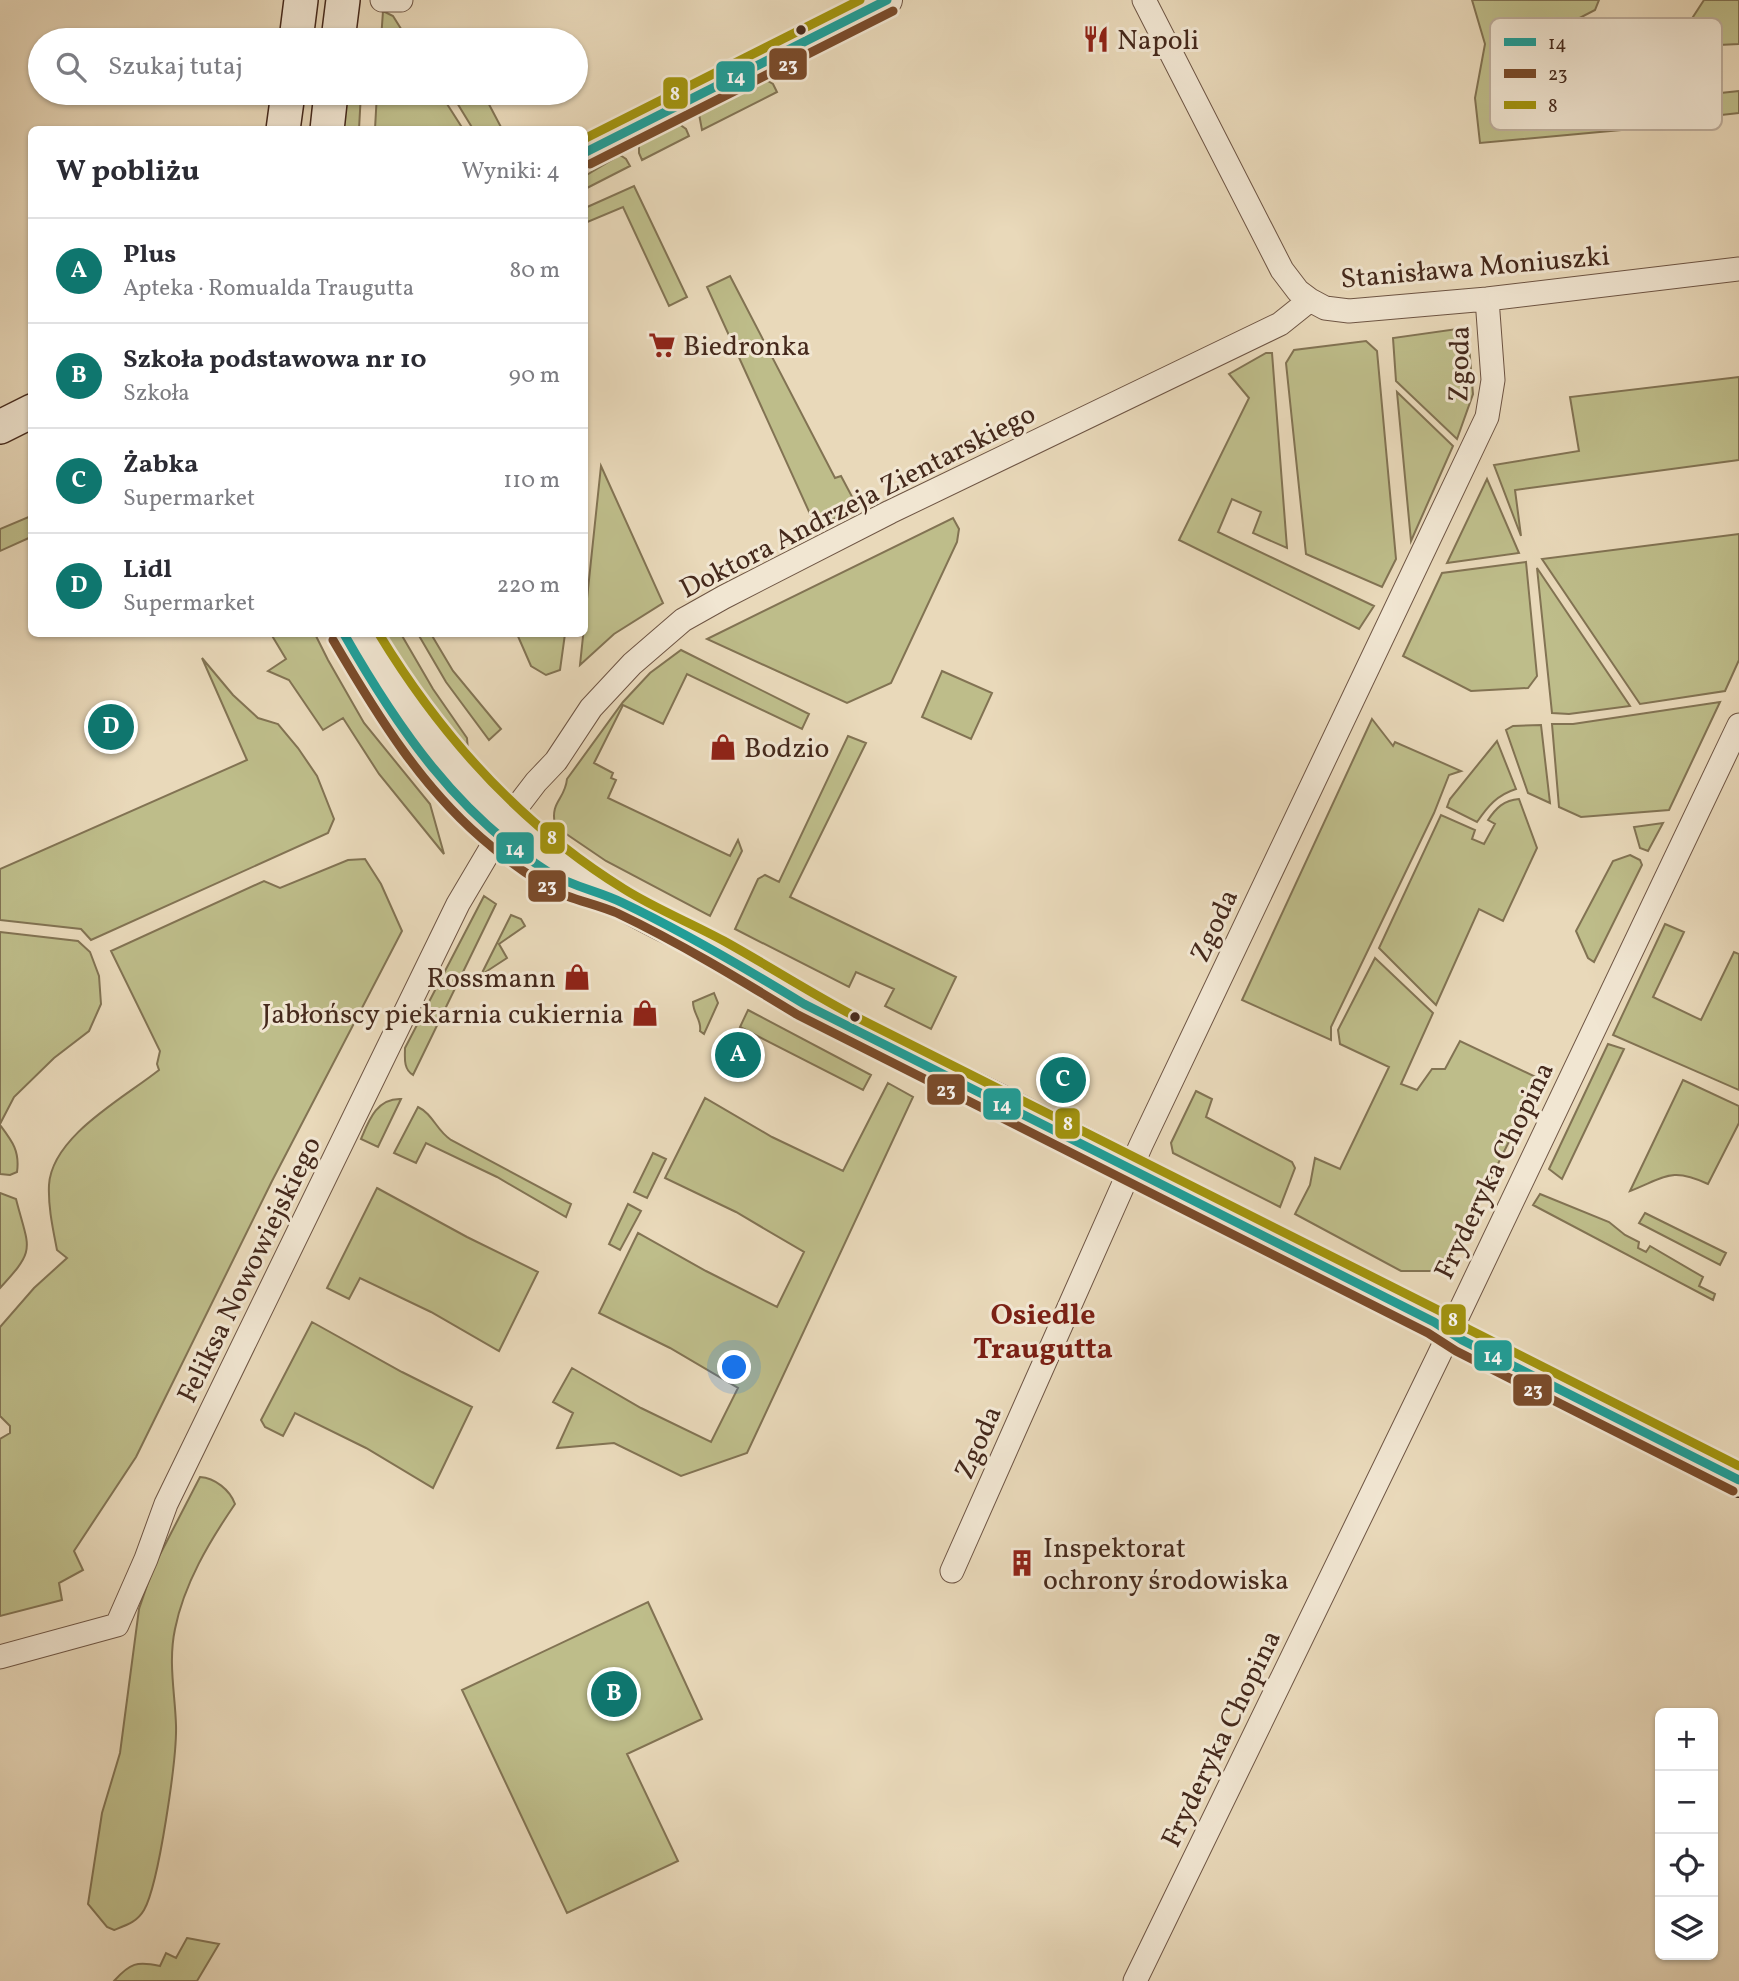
<!DOCTYPE html>
<html lang="pl">
<meta charset="utf-8">
<style>
:root{--surface:#fff;--page:#f2f2f3;--text:#2b2b33;--muted:#7c7c81;--line:#e1e1e2;--accent:#0f766e}
body{margin:0;font-family:Vollkorn,serif;background:var(--page);color:var(--text)}
.controls{position:absolute;right:21px;bottom:21px;display:grid;overflow:hidden;border-radius:10px;box-shadow:0 2px 5px #0004}
.controls button{width:63px;height:63px;display:grid;place-items:center;padding:0;border:0;border-bottom:2px solid var(--line);background:var(--surface);color:var(--text);font:35px sans-serif}
.you{position:absolute;left:735px;top:1368px;width:24px;height:24px;margin:-18px;border:5px solid #fff;border-radius:50%;background:#1a73e8;box-shadow:0 0 0 10px #1a73e833}
.badge{display:grid;place-items:center;width:46px;height:46px;border-radius:50%;background:var(--accent);color:#fff;font-size:23px;font-weight:700}
.pin{position:absolute;translate:-50% -50%;border:4px solid #fff;box-shadow:0 2px 7px #0006}
.list{margin:0;padding:0;list-style:none}
h2{display:flex;justify-content:space-between;align-items:center;height:91px;margin:0;padding:0 28px;font-size:30px}
h2 small{font-size:23px;font-weight:400;color:var(--muted)}
.list li{display:grid;grid-template-columns:46px 1fr auto;gap:21px;align-items:center;box-sizing:border-box;height:105px;padding:0 28px;border-top:2px solid var(--line)}
.list b{display:block;font-size:26px;white-space:nowrap}
.list p{margin:0;font-size:23px;white-space:nowrap;color:var(--muted)}
.list em{font-size:23px;font-style:normal;color:var(--muted)}
.icon{flex:none;width:38px;height:38px;fill:none;stroke:currentColor;stroke-width:2;stroke-linecap:round;stroke-linejoin:round}
.map{position:relative;flex:none;width:1739px;height:1981px;overflow:hidden}
.search{position:absolute;background:var(--surface);box-shadow:0 2px 5px #0004;left:28px;top:28px;width:560px;height:77px;display:flex;align-items:center;gap:18px;box-sizing:border-box;padding:0 24px;border-radius:38px;color:var(--muted);font-size:26px}
.panel{position:absolute;background:var(--surface);box-shadow:0 2px 5px #0004;left:28px;top:126px;width:560px;height:511px;border-radius:10px}
.map>svg:first-child{display:block}
.green{fill:#bebd8a;stroke:#827353;stroke-width:2}
.lines{fill:none;stroke-linecap:round;stroke-linejoin:round}
.minor-casing{stroke:#6e5544;stroke-width:25}
.tertiary-casing{stroke:#6e5544;stroke-width:32}
.secondary-casing{stroke:#45291c;stroke-width:36}
.minor{stroke:#f1e6d2;stroke-width:23}
.tertiary{stroke:#f1e6d2;stroke-width:30}
.secondary{stroke:#f1e6d2;stroke-width:33}
.bus-1-casing{stroke:#f1e6d2;stroke-width:14}
.bus-2-casing{stroke:#f1e6d2;stroke-width:14}
.bus-3-casing{stroke:#f1e6d2;stroke-width:14}
.bus-1{stroke:#1f9f99;stroke-width:9}
.bus-2{stroke:#7a4b2a;stroke-width:9}
.bus-3{stroke:#a2940e;stroke-width:9}
.bus-dot{fill:#45291c;stroke:#f1e6d2;stroke-width:2.5}
.labels{text-anchor:middle;stroke-width:6;stroke-linejoin:round;paint-order:stroke}
.poi-label{font-size:28px;fill:#45291c;stroke:#f1e6d2;text-anchor:start}
.street-label{font-size:28px;fill:#45291c;stroke:#f1e6d2}
.neighbourhood-label{font-size:30px;font-weight:bold;fill:#7a1f14;stroke:#f1e6d2}
.key{fill:#f1e6d2;stroke:#bdad9b;stroke-width:2}
.key-label{font-size:19px;fill:#45291c}
.line-badge{stroke:#f1e6d2;stroke-width:2.5}
.badge-label{font-size:19px;text-anchor:middle;font-weight:bold;fill:#fff}
</style>
<div class="map">
<svg width="1739" height="1981" viewBox="0 0 1739 1981">
<rect width="100%" height="100%" fill="#e9d9ba"/>
<filter id="stains"><feTurbulence type="fractalNoise" baseFrequency=".00286" numOctaves="4"/><feColorMatrix values="0 0 0 0 .2 0 0 0 0 .09 0 0 0 0 .02 0 0 0 .5 -.17"/></filter>
<radialGradient id="worn" r=".72"><stop offset=".6" stop-color="#630" stop-opacity="0"/><stop offset="1" stop-color="#630" stop-opacity=".3"/></radialGradient>
<path class="green" d="M1472,0H1599L1595,10L1522,48L1514,63L1535,107L1543,113L1554,114L1666,91L1676,109L1675,125L1480,143L1475,98L1485,44Z
M1704,0H1739V44L1678,47L1676,43Z
M383,11L393,16L408,40H381Z
M766,80L773,84L777,92L702,130L699,114Z
M1739,91V113L1695,118L1693,96Z
M344,93H361L359,129L341,130Z
M377,93H440L463,129H375Z
M451,93H483L502,129H473Z
M679,124L686,129L689,136L642,160L639,153V145Z
M620,155L626,159L630,166L585,189V176Z
M634,186L687,297L669,306L623,207L585,223V208Z
M730,276L835,478L841,476L857,506L852,511L822,524L811,516L707,287Z
M1457,329L1469,345L1473,394L1457,439L1396,381L1393,338Z
M1366,341L1377,351L1396,559L1382,587L1306,554L1286,363L1294,350Z
M1266,353H1272L1287,548L1253,533L1261,512L1232,499L1218,532L1374,606L1359,629L1179,540L1249,398L1229,374Z
M1739,377V460L1515,490L1521,536L1494,465L1579,451L1570,397Z
M1397,392L1453,446L1411,541Z
M601,466L663,603L614,634L580,665Z
M1487,479L1519,553L1447,563Z
M31,516V537L0,551V529Z
M953,518L959,529L957,542L891,683L847,703L707,639Z
M1739,534V660L1725,691L1640,704L1542,559Z
M1526,562L1537,676L1528,688L1471,691L1403,656L1442,573Z
M1537,568L1630,706L1569,714L1552,713Z
M271,634H315L328,660L364,723L430,804L444,854L379,774L343,718L323,730L289,680L268,671L286,659Z
M380,634H401L433,689L467,738L468,751L463,758Z
M418,634H431L453,671L501,729L489,740L446,682Z
M517,634H565L560,670L546,675L531,666Z
M681,650L809,714L802,729L687,674L663,724L623,705L594,763L613,773L611,778L616,780L608,798L730,856L738,840L742,851L710,916L606,861L559,829L555,825C550,801 565,800 567,779L623,702L650,673Z
M202,658L233,695L258,718L278,724L298,748L317,776L334,819L328,833L91,940L81,929L0,920V869L247,760Z
M942,671L992,693L971,739L922,717Z
M1720,702L1669,810L1581,817L1559,807L1552,724H1573Z
M1372,719L1393,746L1395,742L1461,771L1449,775L1434,813L1331,1027V1040L1242,1000Z
M1541,725L1550,803L1528,793L1506,730L1513,726Z
M848,736L866,743L790,897L956,977L931,1029L885,1006L894,989L856,972L849,987L735,929L758,879L765,875L779,882Z
M1497,741L1516,789C1497,795 1488,806 1477,822L1447,807L1450,799Z
M1519,799L1537,848L1503,921L1479,909L1436,1005L1379,948L1441,815L1475,830L1472,839L1484,844L1495,824L1488,820C1496,808 1504,800 1519,799Z
M1663,823L1648,851L1640,848L1634,827Z
M1630,855L1640,860L1642,865L1594,962L1588,958L1576,931L1613,861Z
M365,859L381,884L402,931L272,1181L136,1457L74,1551L83,1570L59,1583L62,1600L0,1616V1439L10,1433V1426L0,1416V1327L34,1288L67,1258L57,1250C53,1229 48,1207 49,1185C52,1136 124,1098 159,1070L157,1064L160,1051L111,951L264,881L280,888L348,860Z
M484,896L496,904L413,1075C403,1069 405,1057 405,1048Z
M511,915L521,919L525,926L499,944L507,958L481,975Z
M1665,924L1684,932L1653,997L1701,1020L1734,952L1739,954V1090L1613,1035Z
M0,932L78,941L90,952L99,976L101,1004L89,1031L54,1058L14,1097L0,1124Z
M1375,958L1433,1013L1401,1084L1417,1090L1432,1069H1445L1460,1041L1540,1079L1445,1271H1401L1295,1214L1310,1185L1315,1158L1340,1169L1389,1067L1340,1044L1338,1030Z
M714,993L718,1003L704,1034L700,1031C702,1020 693,1014 693,1002Z
M748,1010L871,1075L863,1090L740,1027Z
M1608,1044L1624,1049L1562,1179L1549,1169Z
M1683,1080L1739,1106V1123L1708,1184C1671,1167 1666,1177 1630,1191Z
M888,1083L913,1097L747,1453L681,1476L614,1443L557,1448L573,1413L553,1402L572,1368L641,1408L711,1442L738,1388L670,1348L599,1313L638,1233L706,1271L777,1307L804,1252L736,1212L665,1178L705,1098L772,1137L843,1171Z
M1196,1091L1212,1099L1206,1117L1292,1162L1295,1168L1280,1207L1173,1153L1171,1143Z
M401,1099L378,1147L361,1139C369,1120 377,1098 401,1099Z
M418,1107C433,1114 436,1130 451,1140L571,1204L566,1217L497,1177L426,1143L416,1163L394,1153Z
M0,1125C12,1141 20,1151 17,1172L10,1175L0,1174Z
M653,1153L666,1159L647,1198L634,1192Z
M377,1188L467,1237L538,1272L499,1351L431,1312L360,1278L349,1299L327,1288Z
M0,1193L16,1199C29,1250 37,1248 0,1288Z
M1540,1194L1609,1222L1625,1235L1639,1242L1638,1248L1646,1252L1650,1246L1703,1277L1699,1286L1715,1294L1713,1300L1533,1205Z
M628,1204L641,1211L620,1250L609,1244Z
M1645,1213L1726,1253L1720,1265L1639,1223Z
M312,1322L402,1372L472,1407L433,1488L366,1448L295,1413L283,1436L265,1427L261,1420Z
M200,1477C215,1478 230,1490 235,1504C209,1542 184,1584 175,1629C168,1662 175,1693 176,1725C177,1757 159,1884 144,1910C137,1922 127,1925 114,1930L107,1927L88,1904L102,1813L120,1753L139,1609L153,1568Z
M648,1602L702,1719L627,1754L678,1861L567,1913L462,1690Z
M187,1938L219,1944L197,1981H114C130,1963 137,1961 160,1966L166,1953L176,1958Z"/>
<g class="lines">
<defs>
<path id="minor" d="M382,0H401
M1144,0L1282,270L1298,291L1310,300L1325,308L1349,311L1487,299L1739,269
M952,1571L1141,1145L1487,417L1493,380L1487,299
M0,1657L117,1625L146,1559L166,1504L458,904L510,816L536,782L556,761L591,708L632,664L683,620L724,597L890,512L1280,324L1310,300
M1135,1981L1439,1355L1739,725"/>
<path id="tertiary" d="M584,153L887,0"/>
<path id="secondary" d="M296,40L301,0
M338,40L343,0
M283,130L288,93
M327,130L331,93
M0,427L32,411
M365,634C425,741 513,833 617,899C650,919 686,934 720,953C748,969 775,988 803,1003C868,1039 935,1070 1000,1102C1145,1175 1289,1249 1434,1322L1462,1340L1739,1480"/>
</defs>
<use href="#minor" class="minor-casing"/>
<use href="#tertiary" class="tertiary-casing"/>
<use href="#secondary" class="secondary-casing"/>
<use href="#minor" class="minor"/>
<use href="#tertiary" class="tertiary"/>
<use href="#secondary" class="secondary"/>
<defs>
<path id="bus-1" d="M584,153L887,0
M344,634C397,727 457,815 550,873C573,887 599,891 623,903C686,933 745,968 804,1004L1434,1322L1462,1340L1739,1480"/>
<path id="bus-2" d="M590,164L893,11
M333,640C377,715 423,791 491,846C513,865 540,884 567,896C583,902 601,906 617,913C680,943 739,979 798,1015L1428,1333L1456,1351L1733,1491"/>
<path id="bus-3" d="M584,139L860,0
M379,634C441,736 522,826 624,889C656,909 691,923 724,941C769,966 812,994 858,1018L1440,1311L1468,1329L1739,1466"/>
</defs>
<use href="#bus-1" class="bus-1-casing"/>
<use href="#bus-2" class="bus-2-casing"/>
<use href="#bus-3" class="bus-3-casing"/>
<use href="#bus-1" class="bus-1"/>
<use href="#bus-2" class="bus-2"/>
<use href="#bus-3" class="bus-3"/>
</g>
<defs>
<symbol id="restaurant-bare" viewBox="-9 -9 18 18"><path d="M-5-6h1v4h1v-4h1v4h1v-4h1v5L-1.5 .5V6h-2V.5L-5-1ZM5-6V6H3V1.5H1.5Q1.5-4 5-6Z" fill="#8f2418" stroke="#f1e6d2" stroke-width="2.5" paint-order="stroke"/></symbol>
<symbol id="supermarket-bare" viewBox="-9 -9 18 18"><path d="M-6-5.5h2.5l.6 2H6L4.5 2H-2.5L-4.4-4H-6ZM-1.5 3.2a1.3 1.3 0 1 0 .1 0ZM3 3.2a1.3 1.3 0 1 0 .1 0Z" fill="#8f2418" stroke="#f1e6d2" stroke-width="2.5" paint-order="stroke"/></symbol>
<symbol id="shop-bare" viewBox="-9 -9 18 18"><path d="M-5-2.5h2.3a2.7 3.5 0 0 1 5.4 0H5L5.5 6h-11ZM-1.5-2.5h3a1.5 2.3 0 0 0-3 0Z" fill="#8f2418" stroke="#f1e6d2" stroke-width="2.5" paint-order="stroke"/></symbol>
<symbol id="building-bare" viewBox="-9 -9 18 18"><path d="M-4-6H4V6H1V3H-1V6H-4ZM-2.5-4.3h1.7v1.8h-1.7ZM.8-4.3h1.7v1.8H.8ZM-2.5-1h1.7V.8h-1.7ZM.8-1h1.7V.8H.8Z" fill="#8f2418" stroke="#f1e6d2" stroke-width="2.5" paint-order="stroke"/></symbol>
</defs>
<g fill-rule="evenodd">
<use href="#restaurant-bare" x="1077" y="20" width="38" height="38"/>
<use href="#supermarket-bare" x="643" y="326" width="38" height="38"/>
<use href="#shop-bare" x="704" y="728" width="38" height="38"/>
<use href="#shop-bare" x="558" y="958" width="38" height="38"/>
<use href="#shop-bare" x="626" y="994" width="38" height="38"/>
<use href="#building-bare" x="1003" y="1544" width="38" height="38"/>
</g>
<g class="bus-dot">
<circle cx="801" cy="30" r="6"/>
<circle cx="855" cy="1017" r="6"/>
</g>
<g class="labels">
<g class="poi-label">
<text x="1117" y="49">Napoli</text>
<text x="683" y="355">Biedronka</text>
<text x="744" y="757">Bodzio</text>
<text x="556" y="987" text-anchor="end">Rossmann</text>
<text x="624" y="1023" text-anchor="end">Jabłońscy piekarnia cukiernia</text>
<text x="1043" y="1557">Inspektorat<tspan x="1043" dy="32">ochrony środowiska</tspan></text>
</g>
<g class="street-label">
<text transform="translate(1475 266) rotate(-5)" y="10">Stanisława Moniuszki</text>
<text transform="translate(1458 364) rotate(-89)" y="10">Zgoda</text>
<text transform="translate(857 500) rotate(-27)" y="10">Doktora Andrzeja Zientarskiego</text>
<text transform="translate(1213 925) rotate(-65)" y="10">Zgoda</text>
<text transform="translate(1493 1170) rotate(-64)" y="10">Fryderyka Chopina</text>
<text transform="translate(248 1269) rotate(-64)" y="10">Feliksa Nowowiejskiego</text>
<text transform="translate(977 1442) rotate(-66)" y="10">Zgoda</text>
<text transform="translate(1220 1738) rotate(-64)" y="10">Fryderyka Chopina</text>
</g>
<g class="neighbourhood-label">
<text x="1043" y="1324">Osiedle<tspan x="1043" dy="34">Traugutta</tspan></text>
</g>
</g>
<rect x="1490" y="18" width="232" height="112" rx="10" class="key"/>
<rect x="1504" y="38" width="32" height="8" fill="#1f9f99"/>
<rect x="1504" y="69" width="32" height="9" fill="#7a4b2a"/>
<rect x="1504" y="101" width="32" height="8" fill="#a2940e"/>
<g class="key-label">
<text x="1548" y="49">14</text>
<text x="1548" y="80">23</text>
<text x="1548" y="112">8</text>
</g>
<g class="line-badge">
<rect x="768" y="47" width="40" height="34" rx="7" fill="#7a4b2a"/>
<rect x="715" y="60" width="41" height="33" rx="7" fill="#1f9f99"/>
<rect x="662" y="76" width="27" height="34" rx="7" fill="#a2940e"/>
<rect x="539" y="821" width="27" height="34" rx="7" fill="#a2940e"/>
<rect x="495" y="831" width="40" height="34" rx="7" fill="#1f9f99"/>
<rect x="527" y="869" width="40" height="34" rx="7" fill="#7a4b2a"/>
<rect x="926" y="1073" width="40" height="33" rx="7" fill="#7a4b2a"/>
<rect x="982" y="1087" width="40" height="34" rx="7" fill="#1f9f99"/>
<rect x="1054" y="1107" width="27" height="33" rx="7" fill="#a2940e"/>
<rect x="1440" y="1303" width="27" height="33" rx="7" fill="#a2940e"/>
<rect x="1473" y="1339" width="40" height="33" rx="7" fill="#1f9f99"/>
<rect x="1512" y="1373" width="41" height="34" rx="7" fill="#7a4b2a"/>
</g>
<g class="badge-label">
<text x="788" y="71">23</text>
<text x="736" y="83">14</text>
<text x="675" y="100">8</text>
<text x="552" y="844">8</text>
<text x="515" y="855">14</text>
<text x="547" y="892">23</text>
<text x="946" y="1096">23</text>
<text x="1002" y="1111">14</text>
<text x="1068" y="1130">8</text>
<text x="1453" y="1326">8</text>
<text x="1493" y="1362">14</text>
<text x="1533" y="1396">23</text>
</g>
<rect width="100%" height="100%" filter="url(#stains)"/>
<rect width="100%" height="100%" fill="url(#worn)"/>
</svg>
<div class="controls">
<button>+</button>
<button>−</button>
<button><svg class="icon" aria-label="locate" viewBox="0 0 24 24"><circle cx="12" cy="12" r="6"/><path d="M12 2v4M12 18v4M2 12h4M18 12h4"/></svg></button>
<button><svg class="icon" aria-label="layers" viewBox="0 0 24 24"><path d="M12 4l9 5-9 5-9-5zM3 14l9 5 9-5"/></svg></button>
</div>
<div class="you"></div>
<div class="pin badge" style="left:738px;top:1055px">A</div>
<div class="pin badge" style="left:614px;top:1694px">B</div>
<div class="pin badge" style="left:1063px;top:1080px">C</div>
<div class="pin badge" style="left:111px;top:727px">D</div>
<div class="search"><svg class="icon" aria-label="search" viewBox="0 0 24 24"><circle cx="10" cy="10" r="6"/><path d="M15 15l6 6"/></svg>Szukaj tutaj</div>
<section class="panel">
<h2>W pobliżu<small>Wyniki: 4</small></h2>
<ul class="list">
<li><span class="badge">A</span><div><b>Plus</b><p>Apteka · Romualda Traugutta</p></div><em>80 m</em></li>
<li><span class="badge">B</span><div><b>Szkoła podstawowa nr 10</b><p>Szkoła</p></div><em>90 m</em></li>
<li><span class="badge">C</span><div><b>Żabka</b><p>Supermarket</p></div><em>110 m</em></li>
<li><span class="badge">D</span><div><b>Lidl</b><p>Supermarket</p></div><em>220 m</em></li>
</ul>
</section>
</div>
